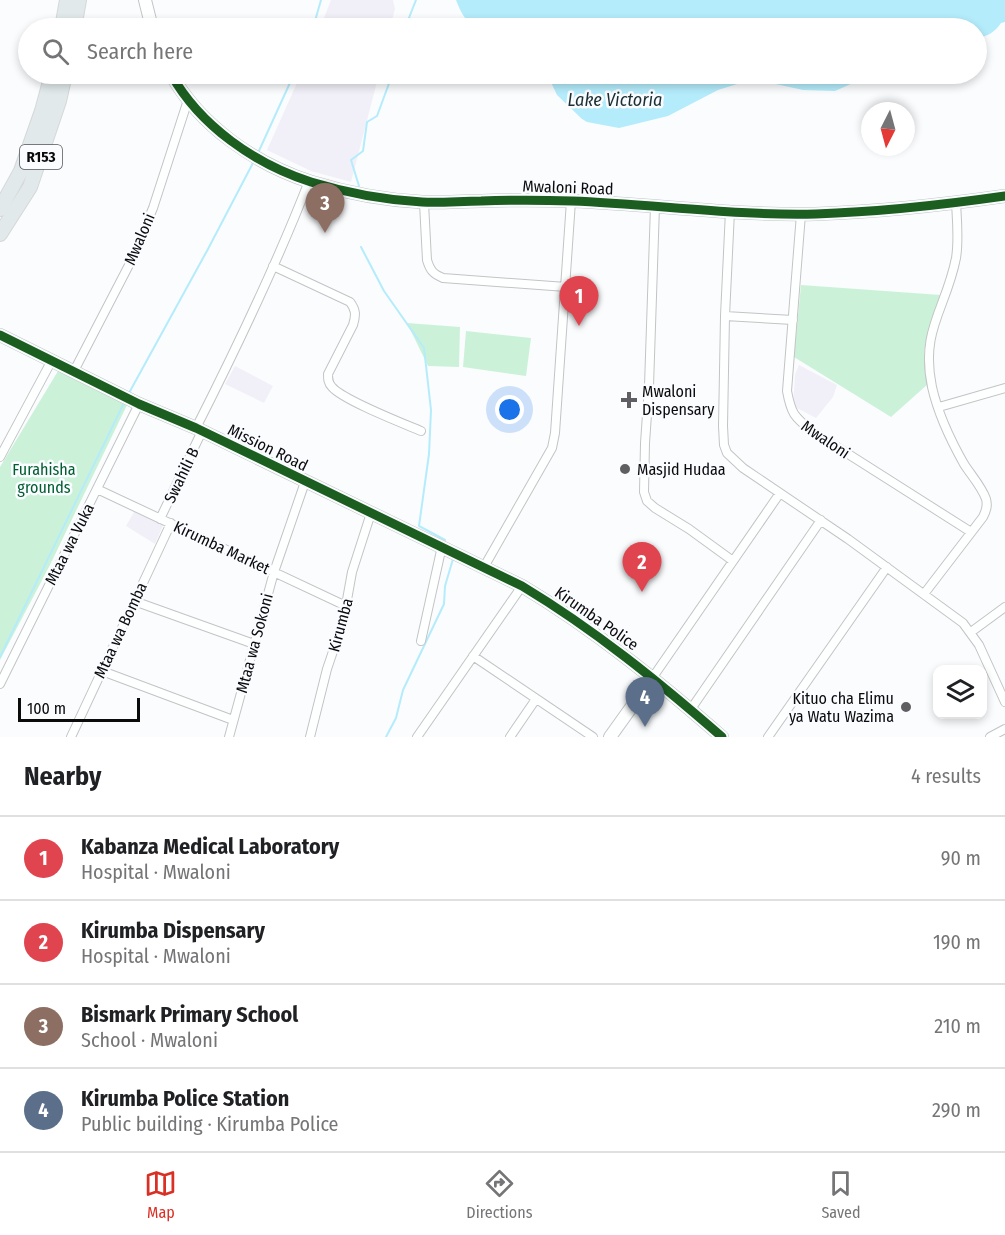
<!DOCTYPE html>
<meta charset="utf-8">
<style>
:root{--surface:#fff;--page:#f6f6f6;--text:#202124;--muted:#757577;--line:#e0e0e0;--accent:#d93025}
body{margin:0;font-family:"Fira Sans Condensed",sans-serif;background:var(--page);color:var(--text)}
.controls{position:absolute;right:18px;bottom:18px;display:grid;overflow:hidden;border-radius:12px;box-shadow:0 3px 9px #0003}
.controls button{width:54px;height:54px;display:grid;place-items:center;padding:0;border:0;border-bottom:2px solid var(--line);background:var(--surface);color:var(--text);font:30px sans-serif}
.compass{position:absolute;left:861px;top:102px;width:54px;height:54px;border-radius:50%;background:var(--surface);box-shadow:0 3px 9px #0003;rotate:186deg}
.scale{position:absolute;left:18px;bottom:15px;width:122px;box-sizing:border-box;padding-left:6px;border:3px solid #0b0b0c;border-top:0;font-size:16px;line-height:21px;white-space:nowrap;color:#0b0b0c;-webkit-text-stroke:4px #fafcff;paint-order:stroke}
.you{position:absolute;left:510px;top:410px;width:21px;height:21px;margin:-15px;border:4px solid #fff;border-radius:50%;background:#1a73e8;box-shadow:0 0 0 9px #1a73e833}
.badge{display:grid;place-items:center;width:39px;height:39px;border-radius:50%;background:var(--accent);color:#fff;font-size:20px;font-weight:700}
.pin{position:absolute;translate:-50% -50px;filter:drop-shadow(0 2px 3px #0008)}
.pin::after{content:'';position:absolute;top:32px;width:21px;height:18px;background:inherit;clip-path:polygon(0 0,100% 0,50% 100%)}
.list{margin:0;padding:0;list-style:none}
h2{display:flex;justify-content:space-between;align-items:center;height:78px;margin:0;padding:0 24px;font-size:26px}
h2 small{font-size:20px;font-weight:400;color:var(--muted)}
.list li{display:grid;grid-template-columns:39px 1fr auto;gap:18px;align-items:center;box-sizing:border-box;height:84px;padding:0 24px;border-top:2px solid var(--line)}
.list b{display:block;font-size:22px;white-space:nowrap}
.list p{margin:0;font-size:20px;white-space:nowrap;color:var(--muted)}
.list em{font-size:20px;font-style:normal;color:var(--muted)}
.icon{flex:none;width:33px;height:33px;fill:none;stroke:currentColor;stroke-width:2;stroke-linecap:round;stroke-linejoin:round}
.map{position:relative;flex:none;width:1005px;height:737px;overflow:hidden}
.search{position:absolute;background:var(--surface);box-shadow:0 3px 9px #0003;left:18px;right:18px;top:18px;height:66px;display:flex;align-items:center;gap:15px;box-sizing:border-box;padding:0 21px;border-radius:33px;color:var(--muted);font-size:22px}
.sheet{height:414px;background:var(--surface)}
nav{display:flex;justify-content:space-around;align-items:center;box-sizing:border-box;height:84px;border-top:2px solid var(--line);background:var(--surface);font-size:16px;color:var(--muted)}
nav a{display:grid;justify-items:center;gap:3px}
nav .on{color:var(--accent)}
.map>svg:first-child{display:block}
.industrial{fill:#f1f0f8}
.green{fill:#cbf2d8}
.water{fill:#b4ecfb}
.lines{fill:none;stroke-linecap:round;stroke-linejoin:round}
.stream{stroke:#b4ecfb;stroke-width:2}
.street-casing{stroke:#c3c4c5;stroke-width:10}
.secondary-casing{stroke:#c3c4c5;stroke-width:14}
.primary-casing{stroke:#d6d7d8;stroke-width:16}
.street{stroke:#feffff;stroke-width:8}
.secondary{stroke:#feffff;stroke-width:12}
.primary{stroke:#e1e9ea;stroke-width:14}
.cycleway-casing{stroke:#fafcff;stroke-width:13}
.cycleway{stroke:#1b5e20;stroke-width:9}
.poi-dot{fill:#5f5f61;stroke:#fafcff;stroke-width:2}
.labels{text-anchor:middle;stroke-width:5;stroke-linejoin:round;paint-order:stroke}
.shield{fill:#fafcff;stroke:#535355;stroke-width:1.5}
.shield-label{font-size:15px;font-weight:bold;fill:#0b0b0c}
.street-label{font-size:16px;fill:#0b0b0c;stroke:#fafcff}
.poi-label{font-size:16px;fill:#0b0b0c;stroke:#fafcff;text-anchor:start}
.park-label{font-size:16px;fill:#005d30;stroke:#fafcff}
.water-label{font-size:18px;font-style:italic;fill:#1a2e33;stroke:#fafcff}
</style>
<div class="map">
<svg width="1005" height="737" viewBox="0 0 1005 737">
<rect width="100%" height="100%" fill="#fbfcfe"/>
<path class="industrial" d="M331,0H393L395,9L390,28H320Z
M301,74H379L351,182L311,171L267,150Z
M799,365L837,385L833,397L816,418L793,406L795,375Z
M235,366L273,386L264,403L225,384Z
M138,505L164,523L155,544L126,526Z"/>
<path class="green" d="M801,285L941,295L931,320L924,351L928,384L891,417L794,357Z
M407,323L460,327L459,367L428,366Z
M466,331L531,338L526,376L463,367Z
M58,371L127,405L50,565L0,660V467Z"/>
<path class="water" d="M456,0H1005V22L1001,23C994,33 988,36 977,38L976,28H484C467,26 462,15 456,0Z
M540,74H866L862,79L835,91L803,90L753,79L718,90L668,116L619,128L587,122L582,119L557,95L548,76Z"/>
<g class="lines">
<path class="stream" d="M313,28L321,0
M405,28L416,0
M258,153L294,74
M359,186L351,160L363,151L367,122L377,116L391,78L398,75V74
M361,247L384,291L424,348L431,410L429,454L419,526L445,540
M129,393L208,249L254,161
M0,657L125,401
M386,737L396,718L403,690L444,604L445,586L453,559"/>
<defs>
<path id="street" d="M424,203L427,260C430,270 433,274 443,278L566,287
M655,206L649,386L645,443L644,492L647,501L655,508L689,529L733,561
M730,211L725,316L723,426L724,445L727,453L743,468L848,539L963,623L979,645L1005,702
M801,214L787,391C791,413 794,417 812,431L971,532
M273,266L350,302C356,310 356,315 353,325L328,374C328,379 328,383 332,387C343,400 402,423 421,431
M725,316L793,320
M74,371L129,265L153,208L188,100
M939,407L1005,388
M196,428C237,347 276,266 309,181
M0,457L52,360
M97,489L346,606
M160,519L202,431
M484,567L552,448L555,433L571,201
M924,594L983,517C986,511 988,506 986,499C982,487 971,475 964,464C951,441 938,414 932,387C920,330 946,309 956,258C959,240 957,221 956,203
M134,601L254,644
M971,632L1005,607
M421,641L442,546
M473,656L593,737
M102,671L233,720
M653,677L780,493
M0,684L139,404
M691,709L821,520
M71,737L171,523
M229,737L274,572L305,482
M310,737L327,669L343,622L352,572L371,513
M417,737L522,586
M510,737L536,699
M768,737L887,567
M990,737L1005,729"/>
<path id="secondary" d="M145,0L152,28
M171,74C200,126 255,164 311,182C347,193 384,200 422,202C442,203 461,201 481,201C511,200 541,200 572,201C653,204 735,216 816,214C879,212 942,205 1005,196
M0,335L139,404L196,428L522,586C595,630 659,682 722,737
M610,737L653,677"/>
<path id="primary" d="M62,28L67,0
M74,28L79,0
M0,209L21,171L42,111L52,74
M0,234L30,187L59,101L65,74"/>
</defs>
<use href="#street" class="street-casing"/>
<use href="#secondary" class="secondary-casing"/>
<use href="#primary" class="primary-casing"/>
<use href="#street" class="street"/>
<use href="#secondary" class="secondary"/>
<use href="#primary" class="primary"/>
<defs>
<path id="cycleway" d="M171,74C200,126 255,164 311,182C347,193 384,200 422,202C442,203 461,201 481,201C511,200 541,200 572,201C653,204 735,216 816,214C879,212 942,205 1005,196
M0,335L139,404L196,428L522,586C595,630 659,682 722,737"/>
</defs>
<use href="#cycleway" class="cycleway-casing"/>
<use href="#cycleway" class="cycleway"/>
</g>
<g class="poi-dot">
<path d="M626 391h6v6h6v6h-6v6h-6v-6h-6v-6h6z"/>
<circle cx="625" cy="469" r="6"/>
<circle cx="906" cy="707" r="6"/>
</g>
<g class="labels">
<rect class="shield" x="20" y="145" width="42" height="24" rx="4.5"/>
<g class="shield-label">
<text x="41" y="162">R153</text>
</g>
<g class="street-label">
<text transform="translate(568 187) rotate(2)" y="6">Mwaloni Road</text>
<text transform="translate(139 239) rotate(-67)" y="6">Mwaloni</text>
<text transform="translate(826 439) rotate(34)" y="6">Mwaloni</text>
<text transform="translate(268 447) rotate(26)" y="6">Mission Road</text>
<text transform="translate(181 475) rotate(-64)" y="6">Swahili B</text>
<text transform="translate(69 544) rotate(-63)" y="6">Mtaa wa Vuka</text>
<text transform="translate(222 547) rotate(25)" y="6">Kirumba Market</text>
<text transform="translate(597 618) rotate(35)" y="6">Kirumba Police</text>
<text transform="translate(340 625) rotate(-75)" y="6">Kirumba</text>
<text transform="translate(120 630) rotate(-65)" y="6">Mtaa wa Bomba</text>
<text transform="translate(254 643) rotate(-75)" y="6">Mtaa wa Sokoni</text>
</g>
<g class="poi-label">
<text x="642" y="397">Mwaloni<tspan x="642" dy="18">Dispensary</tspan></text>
<text x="637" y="475">Masjid Hudaa</text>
<text x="894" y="704" text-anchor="end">Kituo cha Elimu<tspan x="894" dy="18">ya Watu Wazima</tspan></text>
</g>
<g class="park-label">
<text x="44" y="475">Furahisha<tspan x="44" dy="18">grounds</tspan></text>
</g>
<g class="water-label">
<text x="615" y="106">Lake Victoria</text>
</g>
</g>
</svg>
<div class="controls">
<button><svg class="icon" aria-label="layers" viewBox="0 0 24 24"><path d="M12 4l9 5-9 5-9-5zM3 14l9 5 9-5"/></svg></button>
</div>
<svg class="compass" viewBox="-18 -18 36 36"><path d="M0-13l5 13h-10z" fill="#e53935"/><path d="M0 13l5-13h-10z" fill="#757577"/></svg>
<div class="scale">100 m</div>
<div class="you"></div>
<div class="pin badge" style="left:579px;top:326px;background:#e0444e">1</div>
<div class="pin badge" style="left:642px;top:592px;background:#e0444e">2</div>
<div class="pin badge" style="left:325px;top:233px;background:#8d6e63">3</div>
<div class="pin badge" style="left:645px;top:727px;background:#5c6f8a">4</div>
<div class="search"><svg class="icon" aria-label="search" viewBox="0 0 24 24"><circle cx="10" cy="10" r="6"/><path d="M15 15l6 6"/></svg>Search here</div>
</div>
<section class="sheet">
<h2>Nearby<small>4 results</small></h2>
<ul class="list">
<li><span class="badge" style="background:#e0444e">1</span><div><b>Kabanza Medical Laboratory</b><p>Hospital · Mwaloni</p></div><em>90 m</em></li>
<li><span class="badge" style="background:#e0444e">2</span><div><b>Kirumba Dispensary</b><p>Hospital · Mwaloni</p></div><em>190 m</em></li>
<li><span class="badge" style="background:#8d6e63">3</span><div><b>Bismark Primary School</b><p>School · Mwaloni</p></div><em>210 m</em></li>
<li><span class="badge" style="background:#5c6f8a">4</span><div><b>Kirumba Police Station</b><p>Public building · Kirumba Police</p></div><em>290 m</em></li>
</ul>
</section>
<nav>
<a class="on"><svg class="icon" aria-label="map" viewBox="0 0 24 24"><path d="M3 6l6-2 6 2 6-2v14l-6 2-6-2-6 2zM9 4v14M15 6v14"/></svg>Map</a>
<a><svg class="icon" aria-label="directions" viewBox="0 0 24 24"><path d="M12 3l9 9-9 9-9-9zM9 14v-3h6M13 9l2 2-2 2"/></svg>Directions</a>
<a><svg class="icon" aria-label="saved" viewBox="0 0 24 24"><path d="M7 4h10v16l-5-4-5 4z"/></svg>Saved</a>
</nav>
